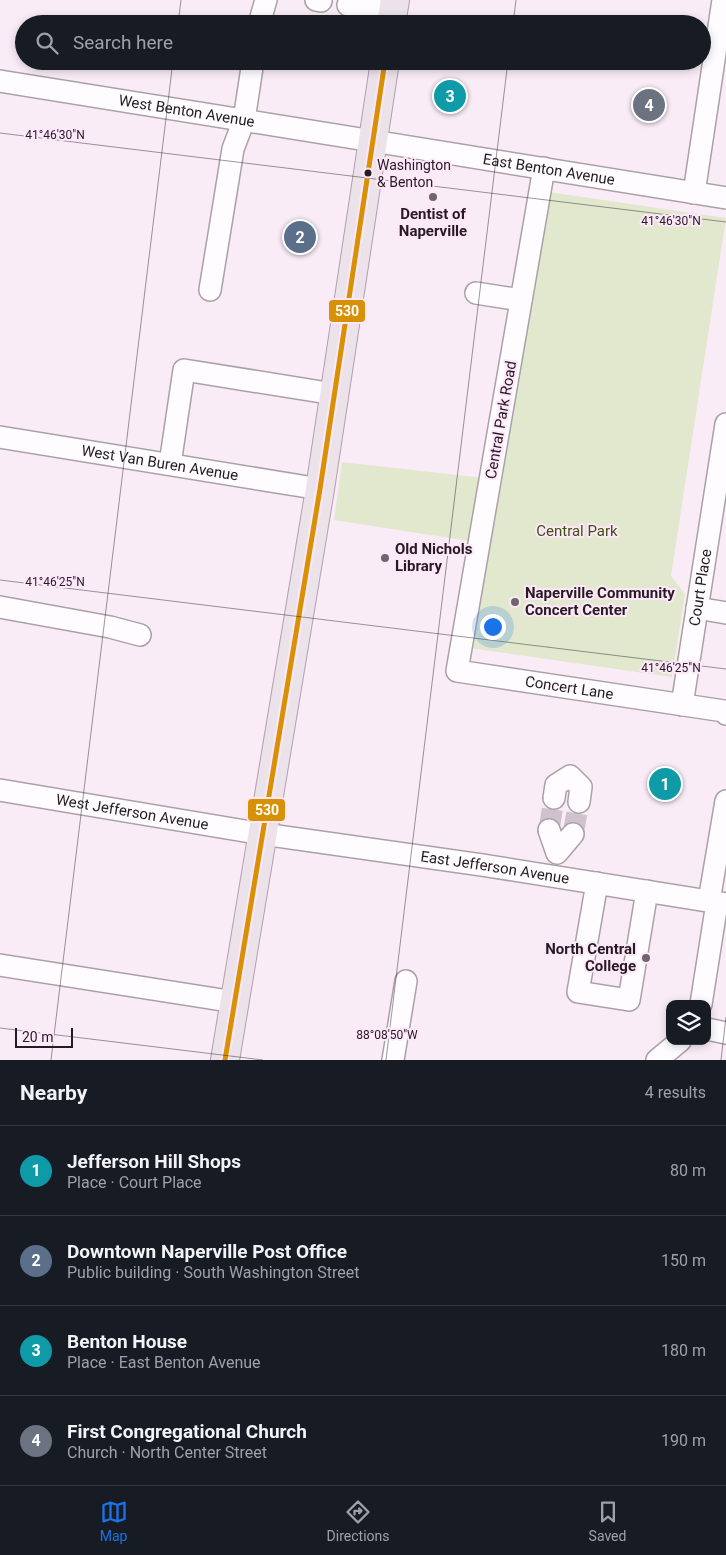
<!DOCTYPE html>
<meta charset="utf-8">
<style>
:root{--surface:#171b24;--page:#20242c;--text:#f1f3f6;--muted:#9ea1a6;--line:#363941;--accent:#1a73e8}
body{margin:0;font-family:Roboto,sans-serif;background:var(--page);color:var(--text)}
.controls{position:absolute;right:15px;bottom:15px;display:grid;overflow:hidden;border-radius:10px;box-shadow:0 2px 8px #0003}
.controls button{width:45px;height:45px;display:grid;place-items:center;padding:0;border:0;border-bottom:1px solid var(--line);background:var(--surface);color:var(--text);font:25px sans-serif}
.scale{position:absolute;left:15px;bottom:12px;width:58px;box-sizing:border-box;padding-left:5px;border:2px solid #251c23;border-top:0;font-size:14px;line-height:18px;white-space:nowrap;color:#251c23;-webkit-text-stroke:4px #fee7f9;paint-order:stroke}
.you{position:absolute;left:492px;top:626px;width:18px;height:18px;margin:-12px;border:4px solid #fff;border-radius:50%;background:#1a73e8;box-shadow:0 0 0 8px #1a73e833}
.badge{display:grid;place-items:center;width:32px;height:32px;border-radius:50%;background:var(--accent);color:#fff;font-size:16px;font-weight:700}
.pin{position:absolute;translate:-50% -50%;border:2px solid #fff;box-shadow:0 1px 5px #0006}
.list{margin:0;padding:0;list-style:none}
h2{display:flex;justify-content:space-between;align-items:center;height:65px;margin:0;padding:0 20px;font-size:21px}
h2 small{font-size:16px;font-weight:400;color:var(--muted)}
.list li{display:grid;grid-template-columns:32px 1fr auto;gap:15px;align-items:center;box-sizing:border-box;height:90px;padding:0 20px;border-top:1px solid var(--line)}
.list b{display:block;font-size:19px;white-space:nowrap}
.list p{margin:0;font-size:16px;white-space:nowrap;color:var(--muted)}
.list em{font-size:16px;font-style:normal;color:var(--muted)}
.icon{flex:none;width:28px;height:28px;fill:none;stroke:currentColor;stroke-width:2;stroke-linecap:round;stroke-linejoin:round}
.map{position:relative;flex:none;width:726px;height:1060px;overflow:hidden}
.search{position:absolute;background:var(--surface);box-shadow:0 2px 8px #0003;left:15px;right:15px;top:15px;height:55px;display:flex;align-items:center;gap:12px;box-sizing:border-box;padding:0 18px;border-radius:28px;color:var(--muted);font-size:19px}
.sheet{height:425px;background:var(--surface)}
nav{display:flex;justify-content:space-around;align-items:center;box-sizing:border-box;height:70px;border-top:1px solid var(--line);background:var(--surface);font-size:14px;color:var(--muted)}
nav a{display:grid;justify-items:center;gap:2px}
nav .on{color:var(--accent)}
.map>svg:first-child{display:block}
.green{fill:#e2e8ce}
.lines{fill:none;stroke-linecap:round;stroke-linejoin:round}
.minor-tunnel{stroke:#cfc2cc;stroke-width:21;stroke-dasharray:21 11;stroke-linecap:butt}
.minor-casing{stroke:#aaa1a8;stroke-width:24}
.major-casing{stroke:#b39eae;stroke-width:30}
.minor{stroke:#fefcfe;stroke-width:21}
.major{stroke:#ece3ea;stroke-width:28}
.bus-1-casing{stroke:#fee7f9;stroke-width:9}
.bus-1{stroke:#d89105;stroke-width:5}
.ticks{fill:none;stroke:#251c23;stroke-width:1;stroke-opacity:0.45}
.bus-dot{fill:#251c23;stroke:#fee7f9;stroke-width:2}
.poi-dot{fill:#6f656d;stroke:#fee7f9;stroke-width:2}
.labels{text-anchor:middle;stroke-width:4;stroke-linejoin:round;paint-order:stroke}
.bus-label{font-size:14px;fill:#251c23;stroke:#fee7f9;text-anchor:start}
.street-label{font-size:15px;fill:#251c23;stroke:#fee7f9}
.poi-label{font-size:15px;font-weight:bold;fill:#251c23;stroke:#fee7f9;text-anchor:start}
.park-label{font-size:15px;fill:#3d5111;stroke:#fee7f9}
.ticks-label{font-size:12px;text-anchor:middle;fill:#251c23;stroke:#fee7f9;stroke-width:4;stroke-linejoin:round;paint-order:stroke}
.line-badge{stroke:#fee7f9;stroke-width:2}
.badge-label{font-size:14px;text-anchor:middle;font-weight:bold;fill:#fff}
</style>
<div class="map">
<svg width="726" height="1060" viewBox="0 0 726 1060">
<rect width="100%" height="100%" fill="#f9ecf6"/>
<path class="green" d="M542,191L726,218L671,576L685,594L672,677L462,647L469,541L334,520L342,462L493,479Z"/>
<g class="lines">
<path class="minor-tunnel" d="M549,830L554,798
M573,834L579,802"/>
<defs>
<g id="minor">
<path d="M316,0L321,1"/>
<path d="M348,5L393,12"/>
<path d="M259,24L266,0"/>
<path id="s1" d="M0,81L726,198"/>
<path id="s2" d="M544,168L457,671L724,711L726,714"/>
<path d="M694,193L723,0"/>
<path d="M210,290L233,149L244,120L253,61"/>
<path d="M476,293L521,300"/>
<path id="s3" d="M0,437L320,489"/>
<path d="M170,464L184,370L334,394"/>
<path d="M0,607L110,627L140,635"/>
<path d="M697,608L726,613"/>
<path id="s4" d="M682,705L726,424"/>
<path id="s5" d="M0,790L263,834L482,865L726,904"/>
<path d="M554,798L556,785L570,776L581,787L579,802"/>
<path d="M549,830L557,853L573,834"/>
<path d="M597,883L578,992L629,1000L647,891"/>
<path d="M709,901L726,801"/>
<path d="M0,965L235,1002"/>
<path d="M701,1004L717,903"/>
<path d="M707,1029L726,1033"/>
<path d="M393,1060L406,981"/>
<path d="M657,1060L680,1041"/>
</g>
<path id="major" d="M391,24L395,0
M225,1060L320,489L385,61"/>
</defs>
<use href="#minor" class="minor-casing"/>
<use href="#major" class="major-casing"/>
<use href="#minor" class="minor"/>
<use href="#major" class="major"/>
<defs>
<path id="bus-1" d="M225,1060L320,489L385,61"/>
</defs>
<use href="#bus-1" class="bus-1-casing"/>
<use href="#bus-1" class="bus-1"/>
</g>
<path class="ticks" d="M178,24L181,0M513,24L516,0M0,133L726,222M0,580L726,669M0,1028L263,1060M51,1060L173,61M386,1060L508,61M721,1060L726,1017"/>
<circle class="bus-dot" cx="368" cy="173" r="4.5"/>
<g class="poi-dot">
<circle cx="433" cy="197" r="5"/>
<circle cx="385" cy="558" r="5"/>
<circle cx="515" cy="602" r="5"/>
<circle cx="646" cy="958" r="5"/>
</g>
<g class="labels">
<g class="bus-label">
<text x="377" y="170">Washington<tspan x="377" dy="17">&amp; Benton</tspan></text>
</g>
<g class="street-label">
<text dy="5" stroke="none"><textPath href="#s1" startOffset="189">West Benton Avenue</textPath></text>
<text dy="5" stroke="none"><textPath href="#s1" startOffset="556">East Benton Avenue</textPath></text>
<text transform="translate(501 420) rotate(-80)" y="5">Central Park Road</text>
<text dy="5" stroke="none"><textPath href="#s3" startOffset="162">West Van Buren Avenue</textPath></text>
<text dy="5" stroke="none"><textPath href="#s4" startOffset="119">Court Place</textPath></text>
<text dy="5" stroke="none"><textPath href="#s2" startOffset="624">Concert Lane</textPath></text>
<text dy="5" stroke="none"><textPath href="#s5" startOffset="134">West Jefferson Avenue</textPath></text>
<text dy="5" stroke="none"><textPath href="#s5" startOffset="501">East Jefferson Avenue</textPath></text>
</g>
<g class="poi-label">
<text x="433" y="219" text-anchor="middle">Dentist of<tspan x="433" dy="17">Naperville</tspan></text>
<text x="395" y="554">Old Nichols<tspan x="395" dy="17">Library</tspan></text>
<text x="525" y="598">Naperville Community<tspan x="525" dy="17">Concert Center</tspan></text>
<text x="636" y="954" text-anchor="end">North Central<tspan x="636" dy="17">College</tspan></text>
</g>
<g class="park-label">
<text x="577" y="536">Central Park</text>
</g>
</g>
<g class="ticks-label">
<text x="55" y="139">41°46'30"N</text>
<text x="671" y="225">41°46'30"N</text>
<text x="55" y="586">41°46'25"N</text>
<text x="671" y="672">41°46'25"N</text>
<text x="387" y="1039">88°08'50"W</text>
</g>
<g class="line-badge">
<rect x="328" y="299" width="38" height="24" rx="5" fill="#d89105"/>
<rect x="247" y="798" width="39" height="24" rx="5" fill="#d89105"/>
</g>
<g class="badge-label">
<text x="347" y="316">530</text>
<text x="267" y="815">530</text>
</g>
</svg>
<div class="controls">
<button><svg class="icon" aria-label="layers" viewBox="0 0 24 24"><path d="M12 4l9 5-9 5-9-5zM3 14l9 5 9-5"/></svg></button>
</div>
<div class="scale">20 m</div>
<div class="you"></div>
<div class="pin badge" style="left:665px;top:784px;background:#0f9aa8">1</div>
<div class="pin badge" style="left:300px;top:237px;background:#5c6f8a">2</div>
<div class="pin badge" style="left:450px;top:96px;background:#0f9aa8">3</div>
<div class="pin badge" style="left:649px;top:105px;background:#6b7280">4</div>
<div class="search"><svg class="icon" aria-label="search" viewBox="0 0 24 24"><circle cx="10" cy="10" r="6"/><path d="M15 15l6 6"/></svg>Search here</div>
</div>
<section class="sheet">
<h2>Nearby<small>4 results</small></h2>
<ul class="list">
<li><span class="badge" style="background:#0f9aa8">1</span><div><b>Jefferson Hill Shops</b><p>Place · Court Place</p></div><em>80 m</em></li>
<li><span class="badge" style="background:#5c6f8a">2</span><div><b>Downtown Naperville Post Office</b><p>Public building · South Washington Street</p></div><em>150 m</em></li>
<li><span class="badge" style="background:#0f9aa8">3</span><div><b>Benton House</b><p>Place · East Benton Avenue</p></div><em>180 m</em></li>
<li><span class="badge" style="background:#6b7280">4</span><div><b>First Congregational Church</b><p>Church · North Center Street</p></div><em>190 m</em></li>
</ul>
</section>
<nav>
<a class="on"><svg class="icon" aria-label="map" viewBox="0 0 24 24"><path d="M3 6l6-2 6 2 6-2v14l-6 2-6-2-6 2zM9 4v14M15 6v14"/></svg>Map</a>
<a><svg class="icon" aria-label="directions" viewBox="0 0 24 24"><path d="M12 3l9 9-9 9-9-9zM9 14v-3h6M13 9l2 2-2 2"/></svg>Directions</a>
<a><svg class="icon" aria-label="saved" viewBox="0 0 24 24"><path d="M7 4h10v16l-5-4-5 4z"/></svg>Saved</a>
</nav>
